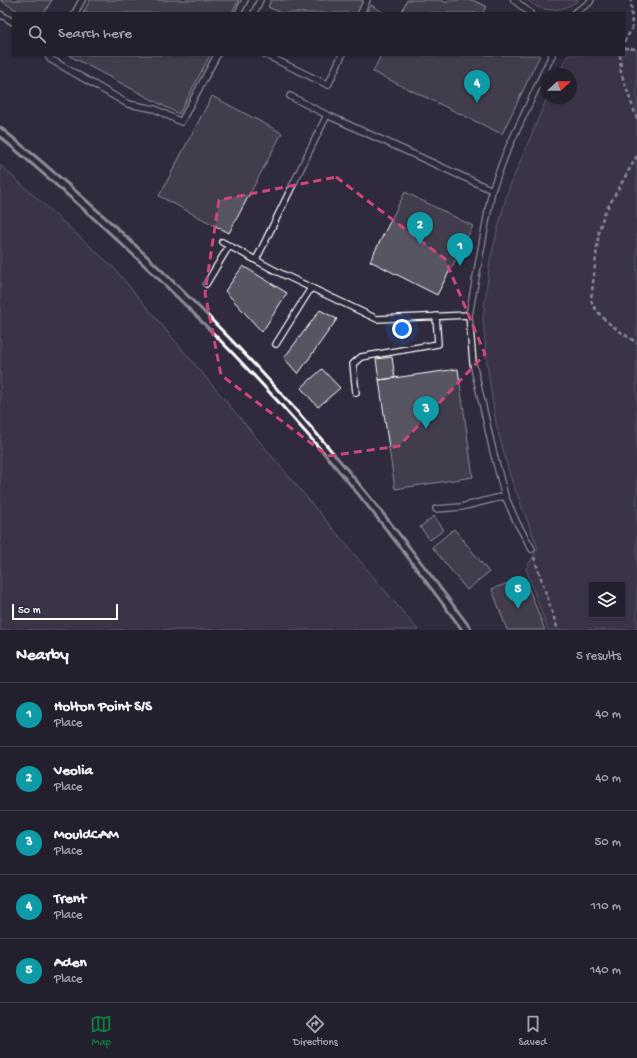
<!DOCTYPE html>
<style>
:root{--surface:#23202e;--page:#2b2836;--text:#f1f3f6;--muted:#a3a3aa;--line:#403e4a;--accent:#0b8043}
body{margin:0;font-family:"Gochi Hand",sans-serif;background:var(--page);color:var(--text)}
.controls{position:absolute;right:12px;bottom:12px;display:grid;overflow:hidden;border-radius:0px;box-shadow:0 1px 3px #0004}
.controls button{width:36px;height:36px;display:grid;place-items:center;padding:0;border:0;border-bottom:1px solid var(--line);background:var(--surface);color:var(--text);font:20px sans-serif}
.compass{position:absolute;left:541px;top:68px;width:36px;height:36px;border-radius:50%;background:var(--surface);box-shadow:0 1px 3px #0004;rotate:69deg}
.scale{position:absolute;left:12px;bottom:10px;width:106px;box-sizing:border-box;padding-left:4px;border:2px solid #fff;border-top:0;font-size:11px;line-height:14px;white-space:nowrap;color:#fff;-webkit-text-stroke:3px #2f2a3d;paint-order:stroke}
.you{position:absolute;left:402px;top:329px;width:14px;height:14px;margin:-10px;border:3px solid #fff;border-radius:50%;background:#1a73e8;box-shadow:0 0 0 6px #1a73e833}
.badge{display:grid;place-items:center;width:26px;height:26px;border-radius:50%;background:var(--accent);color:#fff;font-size:13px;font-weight:700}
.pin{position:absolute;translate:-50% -33px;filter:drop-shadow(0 1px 2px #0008)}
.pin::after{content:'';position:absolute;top:21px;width:14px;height:12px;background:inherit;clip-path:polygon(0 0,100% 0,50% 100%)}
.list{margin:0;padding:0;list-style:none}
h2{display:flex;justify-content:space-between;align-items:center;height:52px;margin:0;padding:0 16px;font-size:17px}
h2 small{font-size:13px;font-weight:400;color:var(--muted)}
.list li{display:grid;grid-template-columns:26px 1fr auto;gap:12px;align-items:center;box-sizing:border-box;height:64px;padding:0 16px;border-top:1px solid var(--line)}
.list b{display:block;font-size:15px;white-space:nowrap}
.list p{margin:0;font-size:13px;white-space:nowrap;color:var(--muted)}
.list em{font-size:13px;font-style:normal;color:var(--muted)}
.icon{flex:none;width:22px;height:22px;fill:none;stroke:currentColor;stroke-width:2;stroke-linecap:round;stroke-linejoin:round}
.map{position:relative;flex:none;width:637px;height:630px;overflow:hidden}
.search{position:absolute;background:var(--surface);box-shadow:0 1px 3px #0004;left:12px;right:12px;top:12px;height:44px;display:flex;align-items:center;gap:10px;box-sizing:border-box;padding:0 14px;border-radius:0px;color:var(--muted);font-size:15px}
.sheet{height:372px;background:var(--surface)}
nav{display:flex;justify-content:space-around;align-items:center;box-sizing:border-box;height:56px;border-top:1px solid var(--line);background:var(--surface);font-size:11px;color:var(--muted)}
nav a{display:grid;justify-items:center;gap:2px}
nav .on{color:var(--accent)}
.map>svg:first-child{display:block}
.green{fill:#464152;stroke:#a2a0a8;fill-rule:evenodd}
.building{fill:#595564;stroke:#fff}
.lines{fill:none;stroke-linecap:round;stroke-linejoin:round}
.service-casing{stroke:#fff;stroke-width:8}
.path{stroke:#fff;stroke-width:2.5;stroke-dasharray:4 3;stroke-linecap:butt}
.service{stroke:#2f2a3d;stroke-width:5.5}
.rail{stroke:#fff;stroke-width:3}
.marked{fill:none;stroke:#ce467c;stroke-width:3;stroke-dasharray:8 5;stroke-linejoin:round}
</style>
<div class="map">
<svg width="637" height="630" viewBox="0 0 637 630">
<rect width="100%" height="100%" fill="#2f2a3d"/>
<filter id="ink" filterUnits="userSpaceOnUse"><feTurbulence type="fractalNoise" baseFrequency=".025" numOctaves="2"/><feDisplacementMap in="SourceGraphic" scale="8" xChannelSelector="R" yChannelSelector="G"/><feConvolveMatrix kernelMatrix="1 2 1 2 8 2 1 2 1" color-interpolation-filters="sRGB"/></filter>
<g filter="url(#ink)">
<path class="green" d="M527,0H579C562,12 543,14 527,0Z
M624,48L637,50V630H548L526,569L538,548L510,476L496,423L488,371L483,318L490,260L507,193L547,98H571V74H559L568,55H624ZM592,585H622V615H592Z
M0,165L113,267L418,630H0Z"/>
<path class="building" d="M0,0H52L44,13H21Z
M90,0H239L232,13H83Z
M271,0H365L358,13H281L268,7Z
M407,0H441L447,3L448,0H472L486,6L483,13H401Z
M371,5L384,13H366Z
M68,55H210L179,114Z
M381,55H540L502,134L373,72Z
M212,96L282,133L229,233L159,196Z
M405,192L473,226L437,295L370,261Z
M243,266L287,293L262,332L225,291Z
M320,310L337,319L298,374L284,358Z
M392,357L395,378L379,380L376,359Z
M322,369L340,388L318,407L301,388Z
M458,369L473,477L395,489L379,380Z
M434,516L444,530L430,540L420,527Z
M454,529L489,572L467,590L432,547Z
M524,577L525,579L545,630H507L492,589Z"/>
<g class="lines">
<defs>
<path id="service" d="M514,0L530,13
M75,13L82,0
M238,13L245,0
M254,13L260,0
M361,13L367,0
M574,13L589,3L591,0
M0,14L13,22
M48,55L50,59L128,104L155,109L181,122L217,55
M266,55L328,85L342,55
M290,96L327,115L492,190
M222,242L278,272L377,319L469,315
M256,260L327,115
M206,284L229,246
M276,344L311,288
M356,393L353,364L361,357L438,344L436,316
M436,509L461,507L505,496
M532,549L517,523L505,496L493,451L473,363L469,315L492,190L506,153L552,55"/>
</defs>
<use href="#service" class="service-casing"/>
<path class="path" d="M624,42L632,29L631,0
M624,48L637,49
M620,55L621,73L637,119
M637,156L604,214L599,231L591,300C598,319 620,331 637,343
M534,557L558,630"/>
<use href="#service" class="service"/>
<path class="rail" d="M0,127C126,229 242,344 346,468C390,520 431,575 472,630
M0,137C110,229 213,327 308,435C363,497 413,563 462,630"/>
</g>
</g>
<path d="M0 0H637V630H0ZM336,177L445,259L485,354L399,446L328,456L221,375L205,293L219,200Z" fill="#2f2a3d" fill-opacity=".55" fill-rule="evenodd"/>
<path class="marked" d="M336,177L445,259L485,354L399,446L328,456L221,375L205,293L219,200Z"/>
</svg>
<div class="controls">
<button><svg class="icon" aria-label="layers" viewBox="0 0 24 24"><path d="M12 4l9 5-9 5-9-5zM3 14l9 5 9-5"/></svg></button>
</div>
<svg class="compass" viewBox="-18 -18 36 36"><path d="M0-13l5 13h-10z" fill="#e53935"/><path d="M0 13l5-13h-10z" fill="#a3a3aa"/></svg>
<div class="scale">50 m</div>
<div class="you"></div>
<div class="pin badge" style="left:460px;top:266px;background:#0f9aa8">1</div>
<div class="pin badge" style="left:420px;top:245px;background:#0f9aa8">2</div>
<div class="pin badge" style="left:426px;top:429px;background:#0f9aa8">3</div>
<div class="pin badge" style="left:477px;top:103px;background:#0f9aa8">4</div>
<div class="pin badge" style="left:518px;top:609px;background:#0f9aa8">5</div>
<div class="search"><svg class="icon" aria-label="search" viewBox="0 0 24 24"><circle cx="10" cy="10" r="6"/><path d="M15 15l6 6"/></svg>Search here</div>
</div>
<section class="sheet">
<h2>Nearby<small>5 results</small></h2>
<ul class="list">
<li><span class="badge" style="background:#0f9aa8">1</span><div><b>Holton Point S/S</b><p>Place</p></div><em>40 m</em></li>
<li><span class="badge" style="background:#0f9aa8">2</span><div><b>Veolia</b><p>Place</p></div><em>40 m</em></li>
<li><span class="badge" style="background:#0f9aa8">3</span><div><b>MouldCAM</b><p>Place</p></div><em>50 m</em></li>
<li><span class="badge" style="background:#0f9aa8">4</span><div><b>Trent</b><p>Place</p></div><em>110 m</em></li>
<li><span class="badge" style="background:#0f9aa8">5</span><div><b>Aden</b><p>Place</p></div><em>140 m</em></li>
</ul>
</section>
<nav>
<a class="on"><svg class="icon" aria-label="map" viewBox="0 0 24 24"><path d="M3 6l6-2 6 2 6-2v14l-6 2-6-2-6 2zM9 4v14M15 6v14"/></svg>Map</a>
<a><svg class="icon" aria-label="directions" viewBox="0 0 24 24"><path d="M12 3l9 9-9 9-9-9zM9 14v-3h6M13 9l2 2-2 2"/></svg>Directions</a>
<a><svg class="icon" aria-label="saved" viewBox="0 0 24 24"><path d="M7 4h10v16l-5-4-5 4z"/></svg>Saved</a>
</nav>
